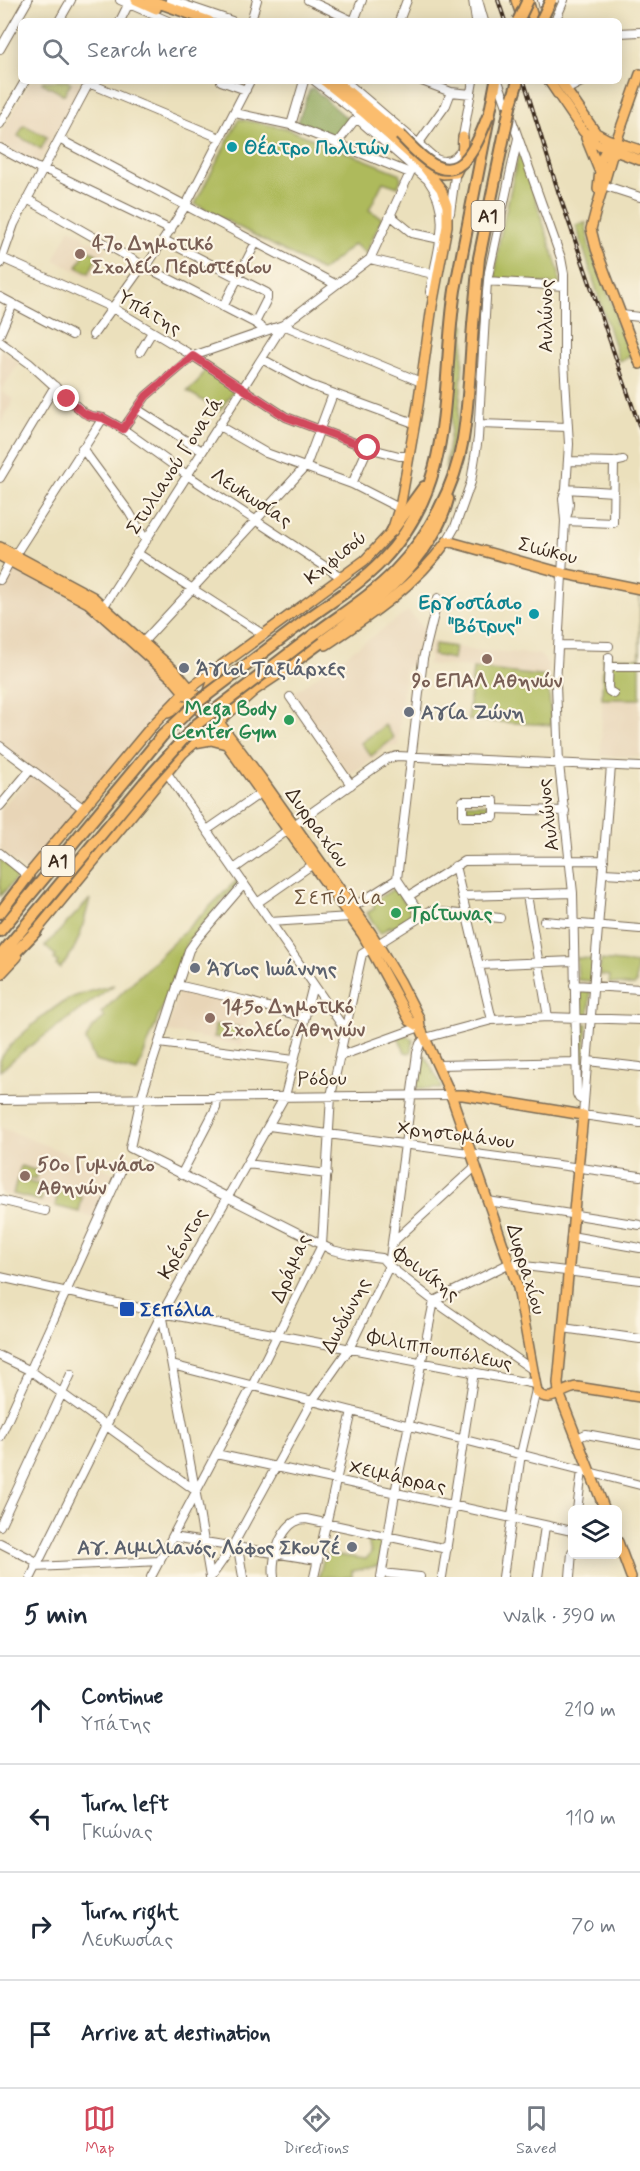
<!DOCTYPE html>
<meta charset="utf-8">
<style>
:root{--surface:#fff;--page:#f2f2f3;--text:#1f2937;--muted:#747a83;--line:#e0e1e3;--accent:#d1495b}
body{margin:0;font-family:Mynerve,sans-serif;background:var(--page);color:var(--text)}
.controls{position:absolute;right:18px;bottom:18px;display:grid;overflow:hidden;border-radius:9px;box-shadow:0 3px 15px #0003}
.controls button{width:54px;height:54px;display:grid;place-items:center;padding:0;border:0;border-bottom:2px solid var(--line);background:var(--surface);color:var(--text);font:30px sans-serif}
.stop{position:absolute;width:18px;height:18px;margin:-14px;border:4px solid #d1495b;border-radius:50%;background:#fff}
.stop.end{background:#d1495b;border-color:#fff;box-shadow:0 2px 6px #0008}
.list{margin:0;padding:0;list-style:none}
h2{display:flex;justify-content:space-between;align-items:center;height:78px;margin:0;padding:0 24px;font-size:26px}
h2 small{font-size:20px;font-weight:400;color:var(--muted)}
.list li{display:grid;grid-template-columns:39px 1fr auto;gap:18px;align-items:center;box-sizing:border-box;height:108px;padding:0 24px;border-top:2px solid var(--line)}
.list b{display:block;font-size:22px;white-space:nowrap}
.list p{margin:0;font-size:20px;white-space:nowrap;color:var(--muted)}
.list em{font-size:20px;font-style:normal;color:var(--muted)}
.icon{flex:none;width:33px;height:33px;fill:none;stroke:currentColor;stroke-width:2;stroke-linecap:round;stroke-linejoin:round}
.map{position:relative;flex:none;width:640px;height:1577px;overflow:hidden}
.search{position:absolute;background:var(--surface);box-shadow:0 3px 15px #0003;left:18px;right:18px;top:18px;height:66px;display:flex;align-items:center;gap:15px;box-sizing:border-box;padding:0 21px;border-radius:9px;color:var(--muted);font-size:22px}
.sheet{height:510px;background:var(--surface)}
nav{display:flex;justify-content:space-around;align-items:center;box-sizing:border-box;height:84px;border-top:2px solid var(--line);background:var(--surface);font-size:16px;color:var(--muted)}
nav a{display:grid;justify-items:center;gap:3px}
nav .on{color:var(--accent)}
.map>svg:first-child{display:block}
.built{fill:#e8d5b7}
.green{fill:#aeba5c;stroke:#74723d;stroke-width:1.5}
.forest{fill:#8aa254;stroke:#626639;stroke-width:1.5}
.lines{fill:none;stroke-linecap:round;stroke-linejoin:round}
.minor-casing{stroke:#796a55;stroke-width:10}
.major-casing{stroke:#796a55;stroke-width:12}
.highway-casing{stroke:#796a55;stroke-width:14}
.minor{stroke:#fff;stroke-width:8}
.major{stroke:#fbbd6e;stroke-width:9}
.highway{stroke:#fbbd6e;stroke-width:10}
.rail-casing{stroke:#3b2a1e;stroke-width:4}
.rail{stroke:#fcf5e5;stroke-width:1.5;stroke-dasharray:4.5;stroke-linecap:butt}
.highway-bridge-casing{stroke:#796a55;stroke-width:14;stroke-linecap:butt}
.highway-bridge{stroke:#fbbd6e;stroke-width:10}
.route{stroke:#d1495b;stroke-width:8}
.culture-dot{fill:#0f9aa8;stroke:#fcf5e5;stroke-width:2}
.education-dot{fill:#8d6e63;stroke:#fcf5e5;stroke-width:2}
.worship-dot{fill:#6b7280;stroke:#fcf5e5;stroke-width:2}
.leisure-dot{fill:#2e9e5b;stroke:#fcf5e5;stroke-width:2}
.transit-dot{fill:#1a4fb4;stroke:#fcf5e5;stroke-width:2}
.labels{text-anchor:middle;stroke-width:4.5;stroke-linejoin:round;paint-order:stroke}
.shield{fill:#fcf5e5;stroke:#75675a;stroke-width:1.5}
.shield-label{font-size:18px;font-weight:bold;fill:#3b2a1e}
.culture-label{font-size:20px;font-weight:bold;fill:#0d838f;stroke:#fcf5e5;text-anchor:start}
.education-label{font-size:20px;font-weight:bold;fill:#785e54;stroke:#fcf5e5;text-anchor:start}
.street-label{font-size:20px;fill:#3b2a1e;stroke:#fcf5e5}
.worship-label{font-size:20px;font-weight:bold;fill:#5b616d;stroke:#fcf5e5;text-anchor:start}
.leisure-label{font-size:20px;font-weight:bold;fill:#27864d;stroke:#fcf5e5;text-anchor:end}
.transit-label{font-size:20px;font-weight:bold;fill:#164399;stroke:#fcf5e5;text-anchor:start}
.quarter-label{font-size:22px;letter-spacing:1.5px;fill:#6d543c;stroke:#fcf5e5}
</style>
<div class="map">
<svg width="640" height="1577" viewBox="0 0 640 1577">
<rect width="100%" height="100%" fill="#fcf5e5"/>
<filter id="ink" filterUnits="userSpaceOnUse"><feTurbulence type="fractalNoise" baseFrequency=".0167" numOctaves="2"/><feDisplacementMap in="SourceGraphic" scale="12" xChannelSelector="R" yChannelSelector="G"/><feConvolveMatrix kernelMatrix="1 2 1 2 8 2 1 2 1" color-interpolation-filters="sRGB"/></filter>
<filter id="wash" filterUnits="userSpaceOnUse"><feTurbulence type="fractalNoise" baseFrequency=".008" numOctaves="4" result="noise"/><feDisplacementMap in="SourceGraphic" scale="24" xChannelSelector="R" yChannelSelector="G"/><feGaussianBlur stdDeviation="1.35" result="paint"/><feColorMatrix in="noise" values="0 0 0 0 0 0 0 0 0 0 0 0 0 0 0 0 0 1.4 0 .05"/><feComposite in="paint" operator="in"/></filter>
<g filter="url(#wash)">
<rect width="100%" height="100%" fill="#ebe0bc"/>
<path class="built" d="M30,81H74L82,85L38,165L0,144V135Z
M70,228L83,235L85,240L95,242L107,249L90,278L54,260Z
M0,348L19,363L1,391L14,399L0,424Z
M11,564L88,607L169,678L173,691L169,701L81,803L26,872L0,850V810L34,771L0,744V697L6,684L0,680V585Z
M408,611L424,629L413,663L405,669L398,746H390L350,776L292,694Z
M431,641L471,650L539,654L548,664V677L484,668L426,664L429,662L430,657L428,656Z
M602,699H640V757L601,756Z
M179,989L205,995L209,998L210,996L252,1005L246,1025H244L242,1045L210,1041V1039L202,1038L199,1040L200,1036L167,1032Z
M0,1127L112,1172L113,1174L95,1218L0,1193Z"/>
<path class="green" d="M43,81H67L71,83L64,95L42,83Z
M239,119L285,128L399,173L401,179L398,187L383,182L369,210L382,218L366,253L354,244L322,271L195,204Z
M24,125L47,137L41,149L18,136Z
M519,152L521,154L559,272V285L495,279L499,242Z
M586,223L589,246L617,316L615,323L620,328L631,356L619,361L576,225Z
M87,249L98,255L89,273L77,267Z
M458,324L465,325C461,372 463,425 445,469L451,429Z
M206,369L235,389L219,411L187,391L197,383Z
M640,595V699H602L603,657L640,658Z
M435,644L455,647L453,659L433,655Z
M473,668L548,677L551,725L468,720Z
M385,725L394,738L371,756L361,743Z
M466,804H491V814H466Z
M0,859L18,874V877L0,896Z
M238,879L240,881L188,941L137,1072L95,1061L86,1040L92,1028L105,1017L101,1013Z
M395,888L411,912L409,914L411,916L392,928L390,926L380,934L367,913L375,908L372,902Z
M90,899C83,924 79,949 60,968L56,965L58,962L54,959L56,956L45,946Z
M577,958L593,959L591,981L578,980Z
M601,960L637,964L636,984L634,986L609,983L610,976L599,975Z
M114,985L21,1053L0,1071C0,1068 0,1064 0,1061C5,1045 53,1007 69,999C83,992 99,989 114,985Z
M578,989L590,990L589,1016L578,1015Z
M577,1023L587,1024L581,1093H580Z
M215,1025L238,1027L237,1039L214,1037Z
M406,1035L413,1040L412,1051L409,1053L405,1052L398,1037Z
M422,1054L425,1055L442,1087L440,1089L417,1088Z
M21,1166L38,1171L36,1180L18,1176Z
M17,1179L45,1186L41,1201L13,1194Z
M58,1191L82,1197L79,1212L55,1206Z
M369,1537L386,1543L381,1565L352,1571V1577H319L324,1556L327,1554L366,1559L371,1553L368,1540Z"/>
<path class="forest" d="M313,88L349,120L335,138L297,124L309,91Z"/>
</g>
<g filter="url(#ink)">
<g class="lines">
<defs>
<path id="minor" d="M120,0L168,21
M170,0L232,21
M308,0L353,21
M473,0L476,21
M478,0L484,21
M542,0L547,21
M59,21L71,0
M120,21L130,1
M251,21L257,0
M354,21L362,0
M399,21L407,0
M555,21L564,0
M619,33L640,32
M0,49L28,0
M84,81L220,138
M221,81L246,90
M315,81L366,120
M345,81L436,159C445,163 453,161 459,153
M422,81L451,92
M498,81L561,258L564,274V361L569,444L566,489L563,498L565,521L556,684L559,764L573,893L577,1094L579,1098L584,1101
M566,90L583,81
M235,113L291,125L410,173L412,168
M0,124L25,81
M291,125L304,81
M59,139L335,284
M462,142L473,81
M337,143L354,121H360L428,180C454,215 436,253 430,292
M418,144L446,105L451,92L471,94
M0,148L35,167L51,172L171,230
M603,185L640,197
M27,199L146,267L255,323L265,330
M450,213L456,169
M390,215L412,233L440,239
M164,240L267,293V299L255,323
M2,258L113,308L193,356L286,417L368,448L399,456H409
M370,259L433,274
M0,264L14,224L90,81
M146,267L186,205L250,81
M487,281L564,286
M0,297L72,335
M223,307L256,242
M621,315L640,317
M283,325L421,382
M0,334L13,304
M93,335L143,265
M0,342L29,363L84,413L91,416L103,418L123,429L187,475L341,577
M140,352L152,332
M262,359L310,385L414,423
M137,409L202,451
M479,424L568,427
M219,426L266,453L352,484L399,508
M123,429L146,396L193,356L283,325
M82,448L129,512L146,541
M569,461L614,462L623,460
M0,478L55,386
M352,484L368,448
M614,492L566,489C571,501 569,509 565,521L613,523L614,462
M447,541L455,527L471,482L478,438L487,281L518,138
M137,553L264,635
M15,555L103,418
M0,580L10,561
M102,609L283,325L370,259L410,173
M144,641L306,466L333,394
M558,645L609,646
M609,657L608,687L609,691L614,694
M609,667H640
M290,697L351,785
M0,746L84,809
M611,766L583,1115L640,1123
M167,773L346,1031
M463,801H494V817H463Z
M0,806L31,769
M494,809L565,811
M294,825L387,759L397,756L640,767
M207,830L262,792
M0,853L28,876
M455,866L492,1020
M234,869L288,830
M604,873L640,875
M244,884L196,940L189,950L141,1098L130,1148L332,1250L349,1254L382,1258L389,1266L434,1301L533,1370
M527,895L548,1017
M409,896L464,861L604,860
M463,896L573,893
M257,903L313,864
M353,907L397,879
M421,915L397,879L423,659L438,598
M544,921L640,929
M270,922L350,917
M479,965L574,961
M177,985L247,1001L303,1017
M574,985L640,989
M159,1043L294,1060
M340,1056L420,1027
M588,1061L640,1067
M439,1065L576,1062
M0,1100L451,1095
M269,1126L640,1176
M247,1164L327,1174
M181,1175L216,1108L217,1097
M0,1200L45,1211
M488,1201L640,1225
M571,1236L640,1248
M392,1243L476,1166
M0,1277L162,1313L535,1384
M162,1313L197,1500L210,1577
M563,1328L640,1339
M0,1356L31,1371L196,1491
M172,1365L640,1485
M0,1437L120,1173
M577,1438L586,1434L640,1444
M216,1454L572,1531
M577,1510L582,1471
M0,1526L71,1374
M173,1537L317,1560
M0,1543L37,1562
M238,1548L243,1577
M35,1567L160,1561
M382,1573L420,1577
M31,1577L162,1313L285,1096L313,985
M151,1577L252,1386L322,1245L331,1096L362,954L430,911L500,918
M211,1577L232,1547L312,1401L349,1349L389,1266L417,1053L420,1044L425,1038L492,1020L548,1017L640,1020
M274,1577C271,1557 282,1519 306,1519L447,1549
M314,1577L352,1411
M381,1577L396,1488L434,1301L508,1264L640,1280
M442,1577L474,1372
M503,1577L521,1454L536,1390
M538,1577L545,1526
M570,1577L572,1552"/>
<path id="major" d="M136,0L156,9
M150,0L209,21
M516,0L522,18
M528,0L534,21
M640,74L616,142L596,210L591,229L596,249L640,364
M336,81L400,135
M549,81L583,131L596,144L640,160
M560,81L596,133L607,139L640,150
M586,138L599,170
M428,170L443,174L456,173L462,160L463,137
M598,189L601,160L606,149
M0,547L93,597L176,672L218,721L261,778L371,933L400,981L419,1018L420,1027L451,1095L518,1288L537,1392C550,1406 562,1388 577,1387L640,1397
M0,556L88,603L173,679L217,731L363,935L410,1021L420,1027
M326,645C370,616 416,585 447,541L566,574L640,589
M207,697L212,682L220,669
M168,713L182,706L197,707
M194,743L211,740L226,744
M23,881L150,728L185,692L365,560L392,531L401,502L418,405L432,306L447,226V206L441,189L424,167L363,112L324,81
M32,936L183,753L255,690L291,666
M0,975L17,957
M451,1095H463L583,1115L558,1383L559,1393L605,1510
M618,1542L631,1577"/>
<path id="highway" d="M510,107L518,81
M392,531L424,487
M306,620C332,601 360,584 382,561C458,482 440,390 455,290L496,81
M316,633C343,613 372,595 395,571C429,536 455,487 463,439C469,402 470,363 473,325
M285,669C344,623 428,576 448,499
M0,913L28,876
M0,931L139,764
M0,956L144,783
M0,965L13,955L36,931"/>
</defs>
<use href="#minor" class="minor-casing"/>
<use href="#major" class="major-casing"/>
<use href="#highway" class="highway-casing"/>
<use href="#minor" class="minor"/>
<use href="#major" class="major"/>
<use href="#highway" class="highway"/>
<defs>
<path id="rail" d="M498,0L505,21
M524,81L558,191L640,428"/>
</defs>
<use href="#rail" class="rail-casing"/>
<use href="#rail" class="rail"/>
<defs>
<path id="highway-bridge" d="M518,21L528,0
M541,21L551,0
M400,135C410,145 420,157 432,164C464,184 480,137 488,116
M473,325L479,258L510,107
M139,764L162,736L198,702L306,620
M144,783L197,724L316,633"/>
</defs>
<use href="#highway-bridge" class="highway-bridge-casing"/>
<use href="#highway-bridge" class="highway-bridge"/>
</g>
</g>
<g class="lines" filter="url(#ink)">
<path class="route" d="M67,399L84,413L91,416L103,418L123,429L146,396L193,356L286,417L368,448"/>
</g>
<g class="culture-dot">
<circle cx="232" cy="147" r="6"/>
<circle cx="534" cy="614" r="6"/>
</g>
<g class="education-dot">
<circle cx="80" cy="254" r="6"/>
<circle cx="487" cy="659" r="6"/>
<circle cx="210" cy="1018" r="6"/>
<circle cx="25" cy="1176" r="6"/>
</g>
<g class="worship-dot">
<circle cx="184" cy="668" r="6"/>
<circle cx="409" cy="712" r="6"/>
<circle cx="195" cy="968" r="6"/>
<circle cx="352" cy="1547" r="6"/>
</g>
<g class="leisure-dot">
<circle cx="289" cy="720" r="6"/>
<circle cx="396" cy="913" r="6"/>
</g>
<rect class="transit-dot" x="119" y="1301" width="16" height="16" rx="3"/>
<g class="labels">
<g class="shield">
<rect x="471.5" y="201" width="33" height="30" rx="4.5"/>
<rect x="41.5" y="846" width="33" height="30" rx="4.5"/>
</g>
<g class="shield-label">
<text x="488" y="222">Α1</text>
<text x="58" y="867">Α1</text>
</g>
<g class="culture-label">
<text x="244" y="154">Θέατρο Πολιτών</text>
<text x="522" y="609" text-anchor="end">Εργοστάσιο<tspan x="522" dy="23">"Βότρυς"</tspan></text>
</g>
<g class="education-label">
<text x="92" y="250">47ο Δημοτικό<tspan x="92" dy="23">Σχολείο Περιστερίου</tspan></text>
<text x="487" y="687" text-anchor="middle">9ο ΕΠΑΛ Αθηνών</text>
<text x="222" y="1013">145ο Δημοτικό<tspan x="222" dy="23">Σχολείο Αθηνών</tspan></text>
<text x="37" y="1171">50ο Γυμνάσιο<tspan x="37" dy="23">Αθηνών</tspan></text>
</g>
<g class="street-label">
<text transform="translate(150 312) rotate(30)" y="7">Υπάτης</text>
<text transform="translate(545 316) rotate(-90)" y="7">Αυλώνος</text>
<text transform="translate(174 465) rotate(-57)" y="7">Στυλιανού Γονατά</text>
<text transform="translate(252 497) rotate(33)" y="7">Λευκωσίας</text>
<text transform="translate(548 550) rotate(14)" y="7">Σιώκου</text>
<text transform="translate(335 557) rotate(-39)" y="7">Κηφισού</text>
<text transform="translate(547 815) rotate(-97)" y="7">Αυλώνος</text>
<text transform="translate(318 827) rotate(54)" y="7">Δυρραχίου</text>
<text transform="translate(322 1078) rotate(-1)" y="7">Ρόδου</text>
<text transform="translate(456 1134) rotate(7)" y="7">Χρηστομάνου</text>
<text transform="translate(182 1243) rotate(-60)" y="7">Κρέοντος</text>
<text transform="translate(290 1268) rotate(-67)" y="7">Δράμας</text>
<text transform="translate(527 1269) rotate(73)" y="7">Δυρραχίου</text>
<text transform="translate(427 1273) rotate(37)" y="7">Φοινίκης</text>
<text transform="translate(345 1315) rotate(-62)" y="7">Δωδώνης</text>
<text transform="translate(440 1349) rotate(11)" y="7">Φιλιππουπόλεως</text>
<text transform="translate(398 1476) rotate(12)" y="7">Χειμάρρας</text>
</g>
<g class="worship-label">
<text x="196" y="675">Άγιοι Ταξιάρχες</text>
<text x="421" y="719">Αγία Ζώνη</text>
<text x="207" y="975">Άγιος Ιωάννης</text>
<text x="340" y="1554" text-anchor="end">Αγ. Αιμιλιανός, Λόφος Σκουζέ</text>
</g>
<g class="leisure-label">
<text x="277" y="715">Mega Body<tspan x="277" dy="23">Center Gym</tspan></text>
<text x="408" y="920" text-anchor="start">Τρίτωνας</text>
</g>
<g class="transit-label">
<text x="140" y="1316">Σεπόλια</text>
</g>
<g class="quarter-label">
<text x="340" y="904">Σεπόλια</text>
</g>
</g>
</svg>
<div class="controls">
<button><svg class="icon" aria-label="layers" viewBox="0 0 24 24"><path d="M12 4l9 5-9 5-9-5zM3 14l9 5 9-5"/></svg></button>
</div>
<div class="stop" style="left:368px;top:448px"></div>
<div class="stop end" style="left:67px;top:399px"></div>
<div class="search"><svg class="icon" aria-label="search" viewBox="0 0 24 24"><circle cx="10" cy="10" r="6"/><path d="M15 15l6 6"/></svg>Search here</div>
</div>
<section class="sheet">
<h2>5 min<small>Walk · 390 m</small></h2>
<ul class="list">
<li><svg class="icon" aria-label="ahead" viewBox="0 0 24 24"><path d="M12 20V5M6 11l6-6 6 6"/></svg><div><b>Continue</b><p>Υπάτης</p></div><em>210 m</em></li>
<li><svg class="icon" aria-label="left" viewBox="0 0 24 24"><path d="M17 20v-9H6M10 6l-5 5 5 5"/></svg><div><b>Turn left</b><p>Γκιώνας</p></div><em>110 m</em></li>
<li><svg class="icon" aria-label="right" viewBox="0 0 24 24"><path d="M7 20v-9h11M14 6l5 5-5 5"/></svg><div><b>Turn right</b><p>Λευκωσίας</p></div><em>70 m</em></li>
<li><svg class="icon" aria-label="arrive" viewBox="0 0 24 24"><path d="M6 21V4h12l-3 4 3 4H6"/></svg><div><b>Arrive at destination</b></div></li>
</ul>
</section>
<nav>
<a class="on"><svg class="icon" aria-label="map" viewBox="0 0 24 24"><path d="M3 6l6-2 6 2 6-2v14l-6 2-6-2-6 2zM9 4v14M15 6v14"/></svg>Map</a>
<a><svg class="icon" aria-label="directions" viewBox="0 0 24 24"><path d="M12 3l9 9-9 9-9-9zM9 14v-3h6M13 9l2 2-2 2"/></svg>Directions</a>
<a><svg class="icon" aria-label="saved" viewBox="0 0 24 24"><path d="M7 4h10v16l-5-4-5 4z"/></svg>Saved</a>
</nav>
